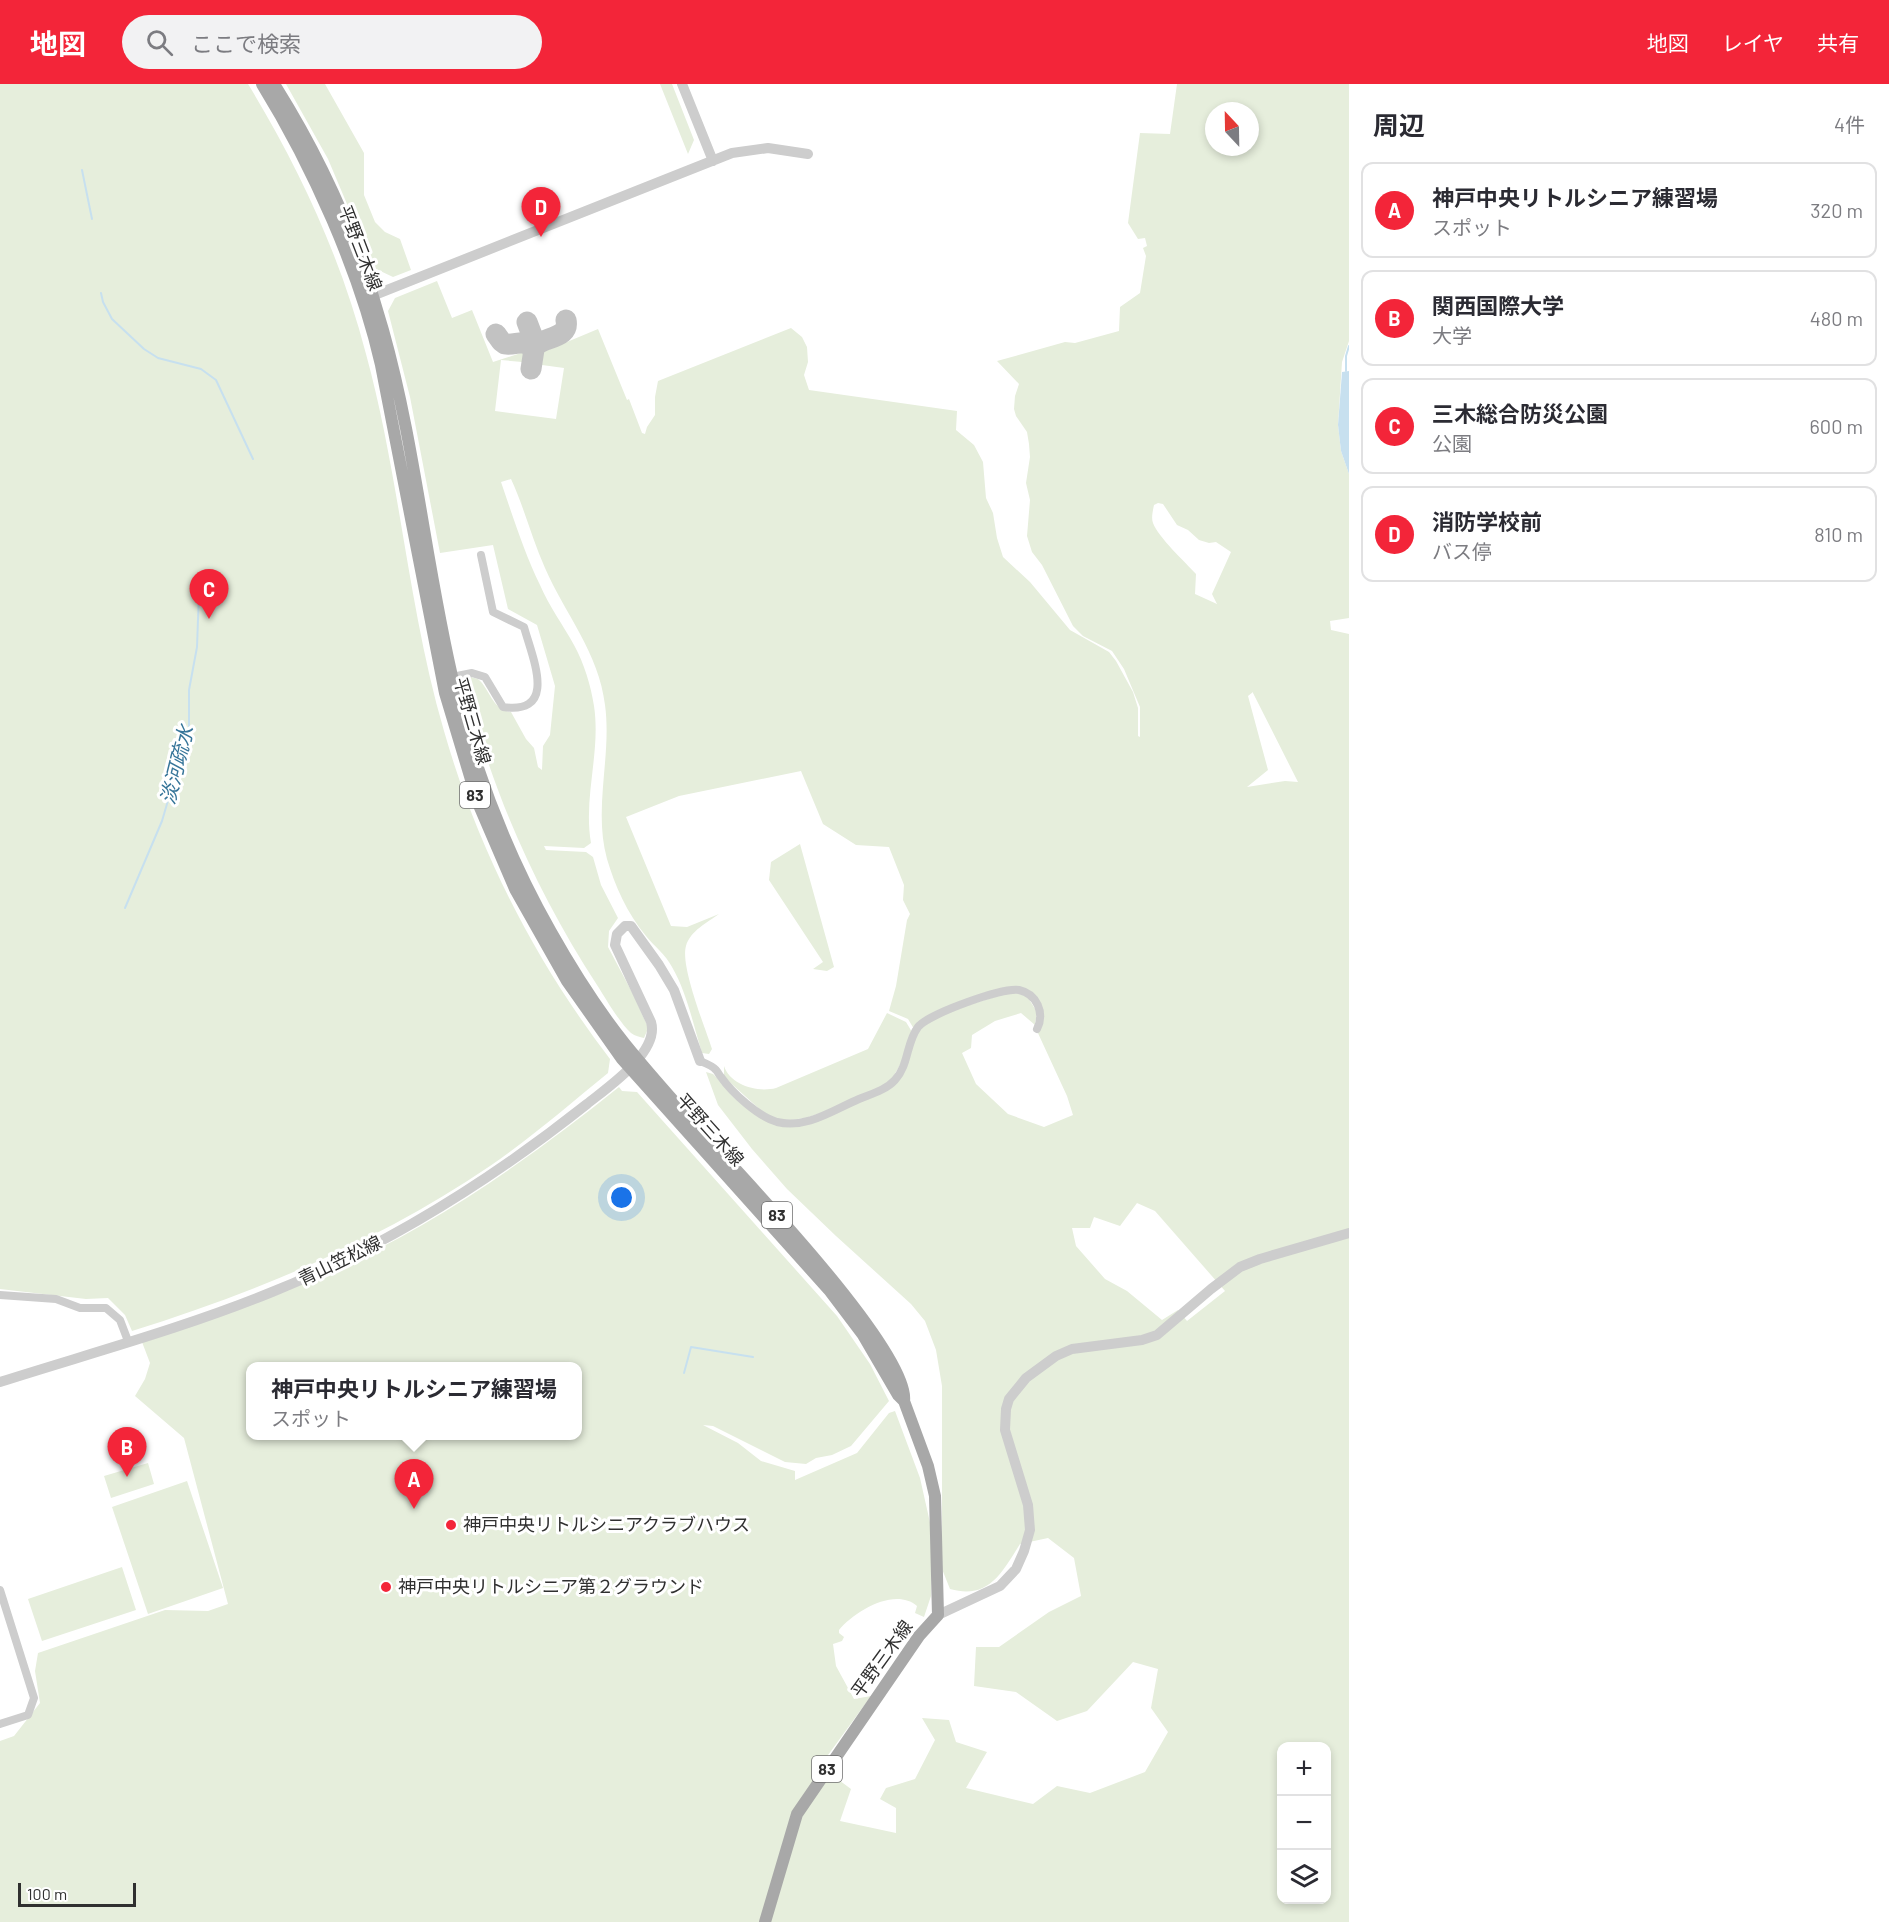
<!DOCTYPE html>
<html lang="ja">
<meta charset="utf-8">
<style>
:root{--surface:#fff;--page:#f2f2f3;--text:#2b2b33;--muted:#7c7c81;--line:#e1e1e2;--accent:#f32539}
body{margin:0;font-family:Barlow,"Noto Sans JP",sans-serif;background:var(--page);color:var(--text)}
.controls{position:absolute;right:18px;bottom:18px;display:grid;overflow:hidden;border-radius:12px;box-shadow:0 3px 9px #0003}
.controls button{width:54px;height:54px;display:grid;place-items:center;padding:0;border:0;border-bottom:2px solid var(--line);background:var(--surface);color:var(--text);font:30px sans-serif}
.compass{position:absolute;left:1205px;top:18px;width:54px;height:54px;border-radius:50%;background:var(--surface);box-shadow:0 3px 9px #0003;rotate:338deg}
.scale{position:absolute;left:18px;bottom:15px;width:118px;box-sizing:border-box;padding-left:6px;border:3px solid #303030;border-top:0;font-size:16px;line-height:21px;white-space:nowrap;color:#303030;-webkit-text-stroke:4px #fff;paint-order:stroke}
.you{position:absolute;left:622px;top:1114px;width:21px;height:21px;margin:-15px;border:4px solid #fff;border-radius:50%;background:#1a73e8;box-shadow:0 0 0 9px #1a73e833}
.badge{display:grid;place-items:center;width:39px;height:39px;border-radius:50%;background:var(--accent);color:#fff;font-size:20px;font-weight:700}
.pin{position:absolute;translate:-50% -50px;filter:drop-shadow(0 2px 3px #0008)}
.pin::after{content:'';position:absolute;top:32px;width:21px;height:18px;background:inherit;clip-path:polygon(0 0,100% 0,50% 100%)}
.popup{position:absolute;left:246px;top:1278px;width:336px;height:78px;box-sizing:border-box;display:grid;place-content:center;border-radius:12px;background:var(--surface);filter:drop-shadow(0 2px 4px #0005);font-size:20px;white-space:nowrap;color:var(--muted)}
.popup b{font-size:22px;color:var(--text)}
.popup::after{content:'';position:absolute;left:50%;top:100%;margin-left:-12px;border:12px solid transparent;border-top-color:var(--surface)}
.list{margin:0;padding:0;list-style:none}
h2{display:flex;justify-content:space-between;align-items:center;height:78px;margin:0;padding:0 24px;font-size:26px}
h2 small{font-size:20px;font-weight:400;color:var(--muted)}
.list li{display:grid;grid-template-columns:39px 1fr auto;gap:18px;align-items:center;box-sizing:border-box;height:96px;margin:0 12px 12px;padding:0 12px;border:2px solid var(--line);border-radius:12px}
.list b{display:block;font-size:22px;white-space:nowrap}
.list p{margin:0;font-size:20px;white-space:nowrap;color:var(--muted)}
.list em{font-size:20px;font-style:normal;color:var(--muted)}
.icon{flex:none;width:33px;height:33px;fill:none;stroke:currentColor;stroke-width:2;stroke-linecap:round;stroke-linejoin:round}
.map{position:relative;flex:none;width:1349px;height:1838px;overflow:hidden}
header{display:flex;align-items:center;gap:36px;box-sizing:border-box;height:84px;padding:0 30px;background:var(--accent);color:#fff}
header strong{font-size:28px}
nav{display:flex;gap:33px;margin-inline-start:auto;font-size:21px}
.search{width:420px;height:54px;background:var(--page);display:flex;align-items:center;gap:15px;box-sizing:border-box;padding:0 21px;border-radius:33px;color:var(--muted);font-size:22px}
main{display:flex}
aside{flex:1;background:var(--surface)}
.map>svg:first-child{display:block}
.green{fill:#e6eedc;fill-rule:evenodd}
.water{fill:#c7e0ef}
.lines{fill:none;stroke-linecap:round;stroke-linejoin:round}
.stream{stroke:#c7e0ef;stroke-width:2}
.taxiway{stroke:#c2c2c2;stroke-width:21}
.minor{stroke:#cdcdcd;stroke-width:8}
.tertiary{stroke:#cdcdcd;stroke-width:10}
.primary{stroke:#a8a8a8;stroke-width:12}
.poi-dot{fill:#f32539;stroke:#fff;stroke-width:2}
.labels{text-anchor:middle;stroke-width:6;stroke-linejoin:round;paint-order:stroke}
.shield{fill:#fff;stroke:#6e6e6e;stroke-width:1.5}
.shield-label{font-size:16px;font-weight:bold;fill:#303030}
.street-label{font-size:18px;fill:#303030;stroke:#fff}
.poi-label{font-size:18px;fill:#303030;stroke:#fff;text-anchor:start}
.water-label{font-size:20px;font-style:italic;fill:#367599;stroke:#fff}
</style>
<header>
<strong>地図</strong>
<div class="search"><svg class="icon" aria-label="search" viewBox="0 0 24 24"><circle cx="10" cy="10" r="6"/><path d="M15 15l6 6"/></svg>ここで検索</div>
<nav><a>地図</a><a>レイヤ</a><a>共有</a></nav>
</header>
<main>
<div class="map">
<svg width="1349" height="1838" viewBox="0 0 1349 1838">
<rect width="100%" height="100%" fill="#fff"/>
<path class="green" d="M0,0H248C300,85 341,174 366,270C400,394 408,524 444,647C478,766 535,877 610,975L608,989C570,1020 532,1053 490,1082C380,1157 259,1207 132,1247L125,1231L108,1214L86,1215L0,1205Z
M286,0H325L364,69V111L375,138L385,148L400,155L411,186L393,193L374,184L328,75Z
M660,0H672L694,56L688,70Z
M1177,0H1349V257L1342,278L1338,341L1341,367L1349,390V534L1330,537L1331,546L1349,550V1838H0V1657L14,1652L40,1619L35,1587L38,1569L165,1526L208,1527L228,1520L184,1354L135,1312L145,1295L150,1279L142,1258C183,1243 225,1228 266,1212C286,1205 306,1199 325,1190C432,1144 529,1075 619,1003L622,1007L637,1008L837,1232L870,1280L889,1317L851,1362L832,1371L816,1374L806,1380L785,1378L713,1342L703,1341L738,1359L761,1377L795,1387V1396L857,1369L889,1329L895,1327L920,1394L931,1443V1512L924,1533L915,1529L917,1522C895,1503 855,1527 839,1546V1549L844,1553L842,1557L833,1560L836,1582L854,1615L871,1612L820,1682L851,1705L840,1737L896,1749V1724L880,1715L886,1704L915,1695L935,1656L922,1634L949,1636L956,1658L987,1668L966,1704L1033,1720L1057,1702L1090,1709L1145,1688L1168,1648L1151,1624L1158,1585L1133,1578L1087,1627L1057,1637L1016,1608L974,1602L976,1563H999L1049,1528L1081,1512L1074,1474L1048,1454L1020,1460C1002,1488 989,1516 950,1505L942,1485V1302L936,1266L925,1237L911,1220L836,1152L787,1105L752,1065L718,1021L706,988L713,990L732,1009L785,1041L885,1007L921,944L946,928L1011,908L1027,912L1037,928L1035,941L1021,929L995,937L972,951L971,964L962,969L976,1000L1008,1030L1044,1043L1073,1031L1067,1012L1037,947L1042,926L1020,904L938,926L924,934L914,945L908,935L889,927L896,902L907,836L910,830L903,816L904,801L889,763L856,761L823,740L801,687L679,712L626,733L671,842L687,843L719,830C708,838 690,847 686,862C680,882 705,943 712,965L709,970L702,969C693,940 687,909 672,883C666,871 654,862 646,852C627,829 615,802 607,775C593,724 612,672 605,621C599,569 565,530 545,484C532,455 524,423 511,395L501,398C513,433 524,468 540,501C549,522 563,541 574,561C584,579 591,602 594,622C601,668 583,713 591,759L584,764L544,762L546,766L586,768L593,773L601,801L618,834L609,847L608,863L633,910L647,941V947L644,954C640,953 635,952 631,949C619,938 606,915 597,901C536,807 490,704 464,595L471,593L478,595C490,605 492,626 511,628L526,655L534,664L538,683L542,686L543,662L550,651L555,602L537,541L508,525L493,461L440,469L410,313L388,227L395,214L437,197L452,234L472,226L493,278L524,268L522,278L501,276L495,327L556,335L564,284L542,281L543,268L598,245L627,316L629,315L642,349L645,350L647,343L655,331V313L658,297L791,244L802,253L807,263L808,278L804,291L809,306L957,327L956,346L974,361L983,378L986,414L993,429L997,454L1003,473L1030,498L1070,546L1109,568L1116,577L1133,608L1138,624V652L1140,653V623L1124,585L1112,567L1083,552L1073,542L1042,481L1032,468L1027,452L1030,416L1026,399L1030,373L1029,360L1027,348L1016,332L1014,325L1015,312L1019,300L997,277L1065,258L1075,259L1119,247L1120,223L1140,209L1146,172L1143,164L1147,162L1145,154L1138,155L1128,139L1140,49L1170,50ZM1214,27H1250V63H1214ZM1158,419L1163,420L1177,441L1188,446L1199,456L1209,459L1216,458L1231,468L1212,510L1217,520L1195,510L1196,490C1186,479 1158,453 1153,439C1151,434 1153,426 1154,421ZM1253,608V609L1298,698L1285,697L1247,703L1268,686L1248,612ZM1137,1119L1155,1127L1225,1207L1187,1237L1178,1226L1162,1236L1127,1207L1105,1195L1076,1162L1072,1144H1090L1094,1133L1120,1142ZM250,1282H578V1352H250ZM1282,1662H1326V1816H1282Z
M800,760L834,883L827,887L813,885L823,878L769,796L771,778Z
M887,929L906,938L912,948L897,990L884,1001L817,1032L791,1036L779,1035L766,1031L724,993V982C730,1001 758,1009 776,1004L868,965Z
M148,1379L154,1400L111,1414L104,1392Z
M187,1397L223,1504L148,1530L112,1423Z
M122,1483L136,1526L42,1557L28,1515Z"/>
<path class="water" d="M1349,287V390L1341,367L1338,341L1342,288Z"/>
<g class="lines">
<path class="stream" d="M82,86L92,135
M101,209L103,218L112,235L144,265L158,274L201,285L216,296L253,375
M1346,287V272L1349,262
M125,824L162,737L189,645V606L197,563L199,508L202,495
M684,1289L691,1263L753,1273"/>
<path class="taxiway" d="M527,238L535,259L531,285
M496,250L501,257L505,260C517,262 528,252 533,268
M534,263C544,252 570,255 566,236"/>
<path class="minor" d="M452,593L472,589L485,593L503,623C559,631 532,573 524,543L493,528L481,471
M700,977C705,979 713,982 716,986C718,988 719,991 721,993C732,1009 759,1033 777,1038C807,1045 833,1026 859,1015C871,1010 886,1006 895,996C909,981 906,959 918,943C928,930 1003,903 1019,906C1037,910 1045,929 1037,945
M0,1211L56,1215L80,1224H106L120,1236L128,1257
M0,1506L34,1614L28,1631L0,1640"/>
<path class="tertiary" d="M682,0L713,77
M367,214L732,69L768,64L808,70
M0,1298C91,1269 184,1244 272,1208C387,1162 490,1097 587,1020C608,1003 660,968 651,938L615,861L617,850L625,842H631L659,881L674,906L700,977
M938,1531L1000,1502L1016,1485L1024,1467L1030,1446L1028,1421L1005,1346L1006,1325L1009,1315L1026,1294L1056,1272L1072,1265L1142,1256L1157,1251L1211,1205L1240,1183L1260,1175L1349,1149"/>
<path class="primary" d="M262,0C312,81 360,188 381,281L445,609L478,719L515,805L567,897L622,975L829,1206L863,1251L898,1311L904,1317L928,1382L935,1412L938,1531L919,1552L797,1730L765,1838
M274,0C322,76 359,159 383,246C416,363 426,486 455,605C476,690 508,772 551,848C573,887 597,925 625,960C650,991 677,1021 704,1051C741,1092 911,1269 904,1317"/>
</g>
<g class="poi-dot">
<circle cx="451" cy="1441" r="6"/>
<circle cx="386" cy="1503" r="6"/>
</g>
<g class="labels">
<g class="shield">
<rect x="460" y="698" width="30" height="26" rx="4.5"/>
<rect x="762" y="1118" width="30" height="26" rx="4.5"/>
<rect x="812" y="1672" width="30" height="26" rx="4.5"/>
</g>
<g class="shield-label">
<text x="475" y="717">83</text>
<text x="777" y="1137">83</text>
<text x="827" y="1691">83</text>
</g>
<g class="street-label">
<text transform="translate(360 164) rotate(69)" y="6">平野三木線</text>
<text transform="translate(472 637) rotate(74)" y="6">平野三木線</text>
<text transform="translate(710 1046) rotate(48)" y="6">平野三木線</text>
<text transform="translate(340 1177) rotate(-26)" y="6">青山笠松線</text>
<text transform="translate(882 1575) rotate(-54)" y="6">平野三木線</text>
</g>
<g class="poi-label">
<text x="463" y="1447">神戸中央リトルシニアクラブハウス</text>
<text x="398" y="1509">神戸中央リトルシニア第２グラウンド</text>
</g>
<g class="water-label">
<text transform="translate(177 681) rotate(-76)" y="7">淡河疏水</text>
</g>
</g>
</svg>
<div class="controls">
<button>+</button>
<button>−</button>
<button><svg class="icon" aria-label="layers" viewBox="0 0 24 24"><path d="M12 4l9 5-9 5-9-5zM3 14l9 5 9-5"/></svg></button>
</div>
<svg class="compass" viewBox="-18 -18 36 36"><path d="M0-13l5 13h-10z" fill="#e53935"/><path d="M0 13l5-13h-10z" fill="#7c7c81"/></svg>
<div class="scale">100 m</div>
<div class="you"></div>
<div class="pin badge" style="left:414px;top:1425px">A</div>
<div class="popup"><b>神戸中央リトルシニア練習場</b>スポット</div>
<div class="pin badge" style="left:127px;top:1393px">B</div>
<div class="pin badge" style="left:209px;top:535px">C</div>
<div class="pin badge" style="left:541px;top:153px">D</div>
</div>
<aside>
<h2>周辺<small>4件</small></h2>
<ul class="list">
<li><span class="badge">A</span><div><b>神戸中央リトルシニア練習場</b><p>スポット</p></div><em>320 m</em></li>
<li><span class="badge">B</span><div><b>関西国際大学</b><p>大学</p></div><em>480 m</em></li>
<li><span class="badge">C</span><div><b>三木総合防災公園</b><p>公園</p></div><em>600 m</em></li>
<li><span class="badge">D</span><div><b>消防学校前</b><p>バス停</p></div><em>810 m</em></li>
</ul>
</aside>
</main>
